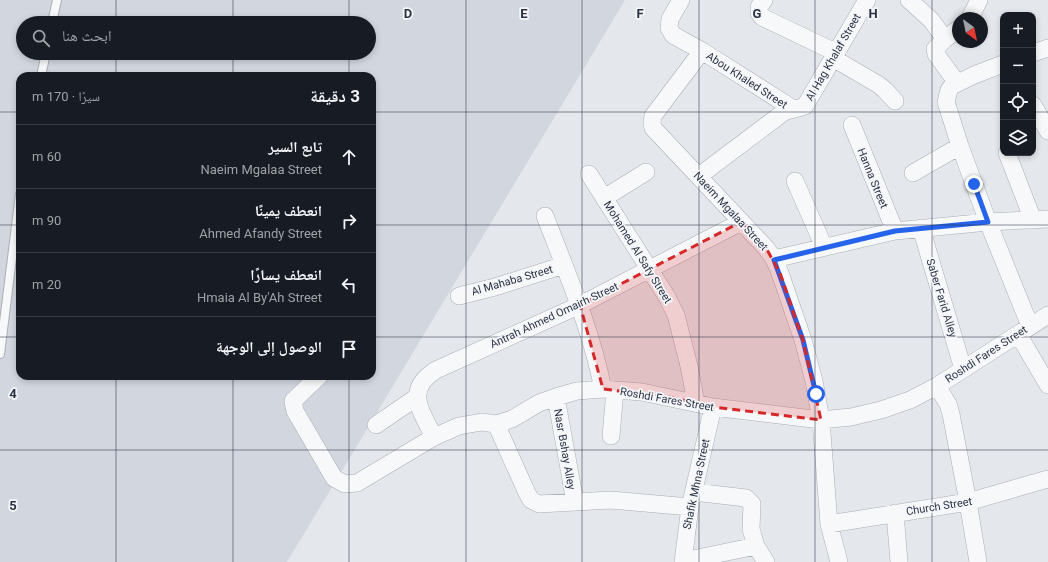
<!DOCTYPE html>
<html lang="ar">
<meta charset="utf-8">
<style>
:root{--surface:#171b24;--page:#20242c;--text:#f1f3f6;--muted:#9ea1a6;--line:#363941}
body{margin:0;font-family:Roboto,"Noto Naskh Arabic",sans-serif;background:var(--page);color:var(--text);direction:rtl}
.controls{position:absolute;right:12px;top:12px;display:grid;overflow:hidden;border-radius:8px;box-shadow:0 2px 6px #0003}
.controls button{width:36px;height:36px;display:grid;place-items:center;padding:0;border:0;border-bottom:1px solid var(--line);background:var(--surface);color:var(--text);font:20px sans-serif}
.compass{position:absolute;left:952px;top:12px;width:36px;height:36px;border-radius:50%;background:var(--surface);box-shadow:0 2px 6px #0003;rotate:147deg}
.stop{position:absolute;width:12px;height:12px;margin:-9px;border:3px solid #2563eb;border-radius:50%;background:#fff}
.stop.end{background:#2563eb;border-color:#fff;box-shadow:0 1px 4px #0008}
.list{margin:0;padding:0;list-style:none}
h2{display:flex;justify-content:space-between;align-items:center;height:52px;margin:0;padding:0 16px;font-size:17px}
h2 small{font-size:13px;font-weight:400;color:var(--muted)}
.list li{display:grid;grid-template-columns:26px 1fr auto;gap:12px;align-items:center;box-sizing:border-box;height:64px;padding:0 16px;border-top:1px solid var(--line)}
.list b{display:block;font-size:15px;white-space:nowrap}
.list p{margin:0;font-size:13px;white-space:nowrap;color:var(--muted)}
.list em{font-size:13px;font-style:normal;color:var(--muted)}
.icon{flex:none;width:22px;height:22px;fill:none;stroke:currentColor;stroke-width:2;stroke-linecap:round;stroke-linejoin:round}
.map{position:relative;flex:none;width:1048px;height:562px;overflow:hidden;direction:ltr}
.search{position:absolute;background:var(--surface);box-shadow:0 2px 6px #0003;left:16px;top:16px;width:360px;height:44px;display:flex;align-items:center;gap:10px;box-sizing:border-box;padding:0 14px;border-radius:22px;color:var(--muted);font-size:15px}
.panel{position:absolute;background:var(--surface);box-shadow:0 2px 6px #0003;left:16px;top:72px;width:360px;height:308px;border-radius:12px;direction:rtl}
.map>svg:first-child{display:block}
.built{fill:#d2d6de;fill-rule:evenodd}
.lines{fill:none;stroke-linecap:round;stroke-linejoin:round}
.service-casing{stroke:#a9aeb7;stroke-width:10}
.minor-casing{stroke:#a9aeb7;stroke-width:18}
.service{stroke:#f7f8fa;stroke-width:8}
.minor{stroke:#f7f8fa;stroke-width:17}
.route{stroke:#2563eb;stroke-width:5}
.marked{fill:#d62828;fill-opacity:0.2;stroke:#d62828;stroke-width:3;stroke-dasharray:8 5;stroke-linejoin:round}
.grid{fill:none;stroke:#2b3445;stroke-width:1;stroke-opacity:0.55}
.labels{text-anchor:middle;stroke-width:3.5;stroke-linejoin:round;paint-order:stroke}
.street-label{font-size:11px;fill:#2b3445;stroke:#f4f6f9}
.grid-label{font-size:13px;text-anchor:middle;font-weight:bold;fill:#2b3445;stroke:#f4f6f9;stroke-width:3.5;stroke-linejoin:round;paint-order:stroke}
</style>
<div class="map">
<svg width="1048" height="562" viewBox="0 0 1048 562">
<rect width="100%" height="100%" fill="#e4e7ec"/>
<path class="built" d="M0,0H625L287,562H0ZM23,23H369V53H23ZM20,76H372V376H20Z"/>
<g class="lines">
<defs>
<path id="service" d="M52,23L57,0
M41,76L46,53
M0,354L20,194"/>
<path id="minor" d="M681,0L670,19L669,28L673,35L702,51L792,108
M764,0L759,7V13L762,17L835,52
M909,0L931,20L945,39
M970,18L979,0
M702,51L653,116L652,123L653,128L766,248L774,259L780,273L803,340L814,381L821,420L829,524L839,562
M1033,53L1048,48
M833,58L879,85L885,90L895,101
M1003,64L974,75L952,86L949,90L946,102L960,146L988,222L1030,326
M957,83L936,54L935,49L945,39L958,29
M1033,105L1048,131
M852,125L895,231
M1007,153L1033,220
M913,173L960,146
M589,174L667,297L676,315L689,366L696,403
M699,176L784,112C791,109 798,109 805,106L867,0
M795,181L824,247
M604,198L646,172
M545,216C567,273 591,329 603,389
M921,228L963,369
M774,259L895,231L988,222L1048,219
M459,296L495,287L564,265
M1018,334L1048,385
M319,376L293,401L295,411L334,478L345,484L357,483L434,437L459,426L482,422L496,424L512,419L539,403L556,397L577,391L603,389L642,392L713,407L821,420L851,417L881,410L910,400L937,386L1048,315
M937,386L948,404L951,414L968,502L978,562
M556,397L575,502
M496,424L527,493L531,500L539,504L611,500L690,507
M376,425L417,397
M611,436L615,390
M434,437C421,411 404,390 436,370L580,305L741,222
M694,492L746,498L752,504L751,529L756,546L766,562
M895,513L899,562
M829,524L968,502L1048,479
M683,561L756,546
M683,562L690,507L713,407"/>
</defs>
<use href="#service" class="service-casing"/>
<use href="#minor" class="minor-casing"/>
<use href="#service" class="service"/>
<use href="#minor" class="minor"/>
</g>
<g class="lines">
<path class="route" d="M816,394L803,340L774,260L895,231L988,222L974,184"/>
</g>
<path class="marked" d="M741,222L766,248L780,273L803,340L821,420L713,407L669,397L603,389L580,305Z"/>
<path class="grid" d="M116,0V23M233,0V23M349,0V23M466,0V562M582,0V562M699,0V562M815,0V562M932,0V562M116,53V76M233,53V76M349,53V76M0,112H20M372,112H1003M1033,112H1048M0,225H20M372,225H1048M0,337H20M372,337H1048M116,376V562M233,376V562M349,376V562M0,450H1048"/>
<g class="labels">
<g class="street-label">
<text transform="translate(833 57) rotate(-60)" y="4">Al Hag Khalaf Street</text>
<text transform="translate(747 80) rotate(33)" y="4">Abou Khaled Street</text>
<text transform="translate(873 178) rotate(68)" y="4">Hanna Street</text>
<text transform="translate(731 211) rotate(47)" y="4">Naeim Mgalaa Street</text>
<text transform="translate(638 252) rotate(58)" y="4">Mohamed Al Safy Street</text>
<text transform="translate(512 280) rotate(-16)" y="4">Al Mahaba Street</text>
<text transform="translate(942 298) rotate(73)" y="4">Saber Farid Alley</text>
<text transform="translate(554 315) rotate(-25)" y="4">Antrah Ahmed Omairh Street</text>
<text transform="translate(986 354) rotate(-33)" y="4">Roshdi Fares Street</text>
<text transform="translate(667 399) rotate(10)" y="4">Roshdi Fares Street</text>
<text transform="translate(565 449) rotate(80)" y="4">Nasr Bshay Alley</text>
<text transform="translate(696 484) rotate(-78)" y="4">Shafik Mhna Street</text>
<text transform="translate(939 506) rotate(-9)" y="4">Church Street</text>
</g>
</g>
<g class="grid-label">
<text x="408" y="18">D</text>
<text x="524" y="18">E</text>
<text x="640" y="18">F</text>
<text x="757" y="18">G</text>
<text x="873" y="18">H</text>
<text x="13" y="398">4</text>
<text x="13" y="510">5</text>
</g>
</svg>
<div class="controls">
<button>+</button>
<button>−</button>
<button><svg class="icon" aria-label="locate" viewBox="0 0 24 24"><circle cx="12" cy="12" r="6"/><path d="M12 2v4M12 18v4M2 12h4M18 12h4"/></svg></button>
<button><svg class="icon" aria-label="layers" viewBox="0 0 24 24"><path d="M12 4l9 5-9 5-9-5zM3 14l9 5 9-5"/></svg></button>
</div>
<svg class="compass" viewBox="-18 -18 36 36"><path d="M0-13l5 13h-10z" fill="#e53935"/><path d="M0 13l5-13h-10z" fill="#9ea1a6"/></svg>
<div class="stop" style="left:816px;top:394px"></div>
<div class="stop end" style="left:974px;top:184px"></div>
<div class="search"><svg class="icon" aria-label="search" viewBox="0 0 24 24"><circle cx="10" cy="10" r="6"/><path d="M15 15l6 6"/></svg>ابحث هنا</div>
<section class="panel">
<h2>3 دقيقة<small>سيرًا · 170 m</small></h2>
<ul class="list">
<li><svg class="icon" aria-label="ahead" viewBox="0 0 24 24"><path d="M12 20V5M6 11l6-6 6 6"/></svg><div><b>تابع السير</b><p>Naeim Mgalaa Street</p></div><em>60 m</em></li>
<li><svg class="icon" aria-label="right" viewBox="0 0 24 24"><path d="M7 20v-9h11M14 6l5 5-5 5"/></svg><div><b>انعطف يمينًا</b><p>Ahmed Afandy Street</p></div><em>90 m</em></li>
<li><svg class="icon" aria-label="left" viewBox="0 0 24 24"><path d="M17 20v-9H6M10 6l-5 5 5 5"/></svg><div><b>انعطف يسارًا</b><p>Hmaia Al By'Ah Street</p></div><em>20 m</em></li>
<li><svg class="icon" aria-label="arrive" viewBox="0 0 24 24"><path d="M6 21V4h12l-3 4 3 4H6"/></svg><div><b>الوصول إلى الوجهة</b></div></li>
</ul>
</section>
</div>
